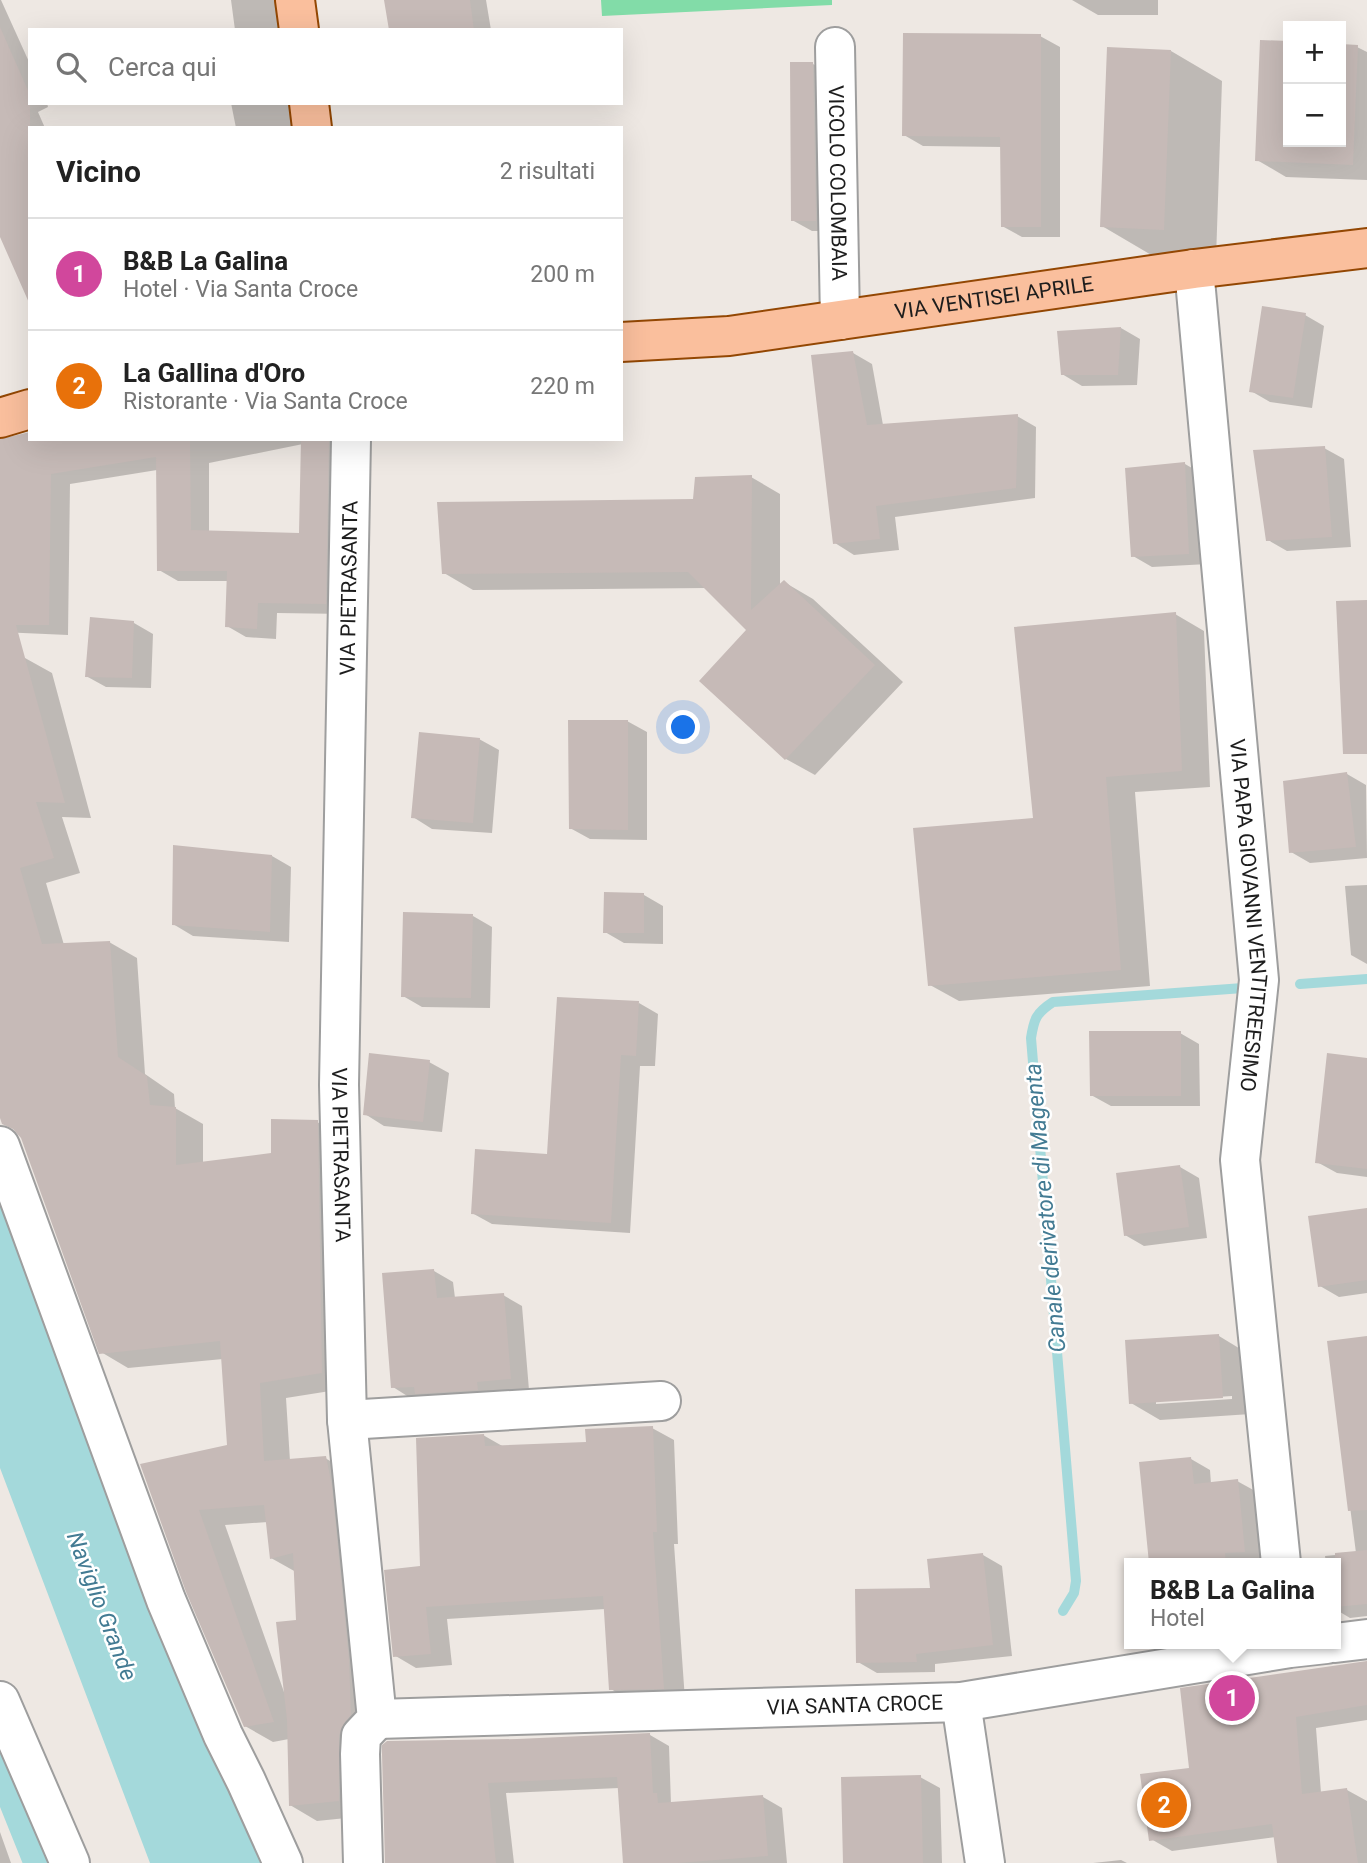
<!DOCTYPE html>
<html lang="it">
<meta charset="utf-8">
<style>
:root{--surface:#fff;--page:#f6f6f6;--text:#222;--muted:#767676;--line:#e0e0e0;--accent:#ea580c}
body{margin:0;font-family:Roboto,sans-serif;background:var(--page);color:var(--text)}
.controls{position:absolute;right:21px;top:21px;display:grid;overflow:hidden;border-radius:0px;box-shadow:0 7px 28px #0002}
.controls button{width:63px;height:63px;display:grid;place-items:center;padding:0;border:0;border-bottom:2px solid var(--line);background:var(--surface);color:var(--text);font:35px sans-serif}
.you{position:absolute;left:684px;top:728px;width:24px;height:24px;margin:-18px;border:5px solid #fff;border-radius:50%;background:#1a73e8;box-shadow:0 0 0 10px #1a73e833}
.badge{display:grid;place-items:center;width:46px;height:46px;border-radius:50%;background:var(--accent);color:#fff;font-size:23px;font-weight:700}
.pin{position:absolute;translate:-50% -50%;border:4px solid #fff;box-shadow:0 2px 7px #0006}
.popup{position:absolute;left:1124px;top:1558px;width:217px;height:91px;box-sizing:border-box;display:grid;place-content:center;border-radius:0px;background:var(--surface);filter:drop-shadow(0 2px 5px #0005);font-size:23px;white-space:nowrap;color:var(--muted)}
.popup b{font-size:26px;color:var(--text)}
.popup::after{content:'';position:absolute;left:50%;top:100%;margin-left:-14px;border:14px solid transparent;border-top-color:var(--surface)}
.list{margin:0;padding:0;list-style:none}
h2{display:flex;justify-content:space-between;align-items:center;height:91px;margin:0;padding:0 28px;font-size:30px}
h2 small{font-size:23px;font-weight:400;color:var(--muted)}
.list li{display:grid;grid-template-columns:46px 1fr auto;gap:21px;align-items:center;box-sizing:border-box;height:112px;padding:0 28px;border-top:2px solid var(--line)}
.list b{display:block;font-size:26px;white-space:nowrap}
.list p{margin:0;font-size:23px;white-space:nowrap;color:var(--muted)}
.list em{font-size:23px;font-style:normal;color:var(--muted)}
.icon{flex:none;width:38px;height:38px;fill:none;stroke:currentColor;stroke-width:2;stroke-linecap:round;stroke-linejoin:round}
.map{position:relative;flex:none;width:1367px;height:1863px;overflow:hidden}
.search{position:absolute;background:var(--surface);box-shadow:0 7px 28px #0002;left:28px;top:28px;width:595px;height:77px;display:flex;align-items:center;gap:18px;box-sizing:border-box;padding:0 24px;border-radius:0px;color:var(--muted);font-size:26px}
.panel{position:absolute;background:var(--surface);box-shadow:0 7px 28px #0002;left:28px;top:126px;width:595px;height:315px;border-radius:0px}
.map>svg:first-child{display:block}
.pitch{fill:#82dca8}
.water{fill:#a4d9db}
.shadow{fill:#0003;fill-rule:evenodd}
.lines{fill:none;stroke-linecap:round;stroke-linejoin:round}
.stream{stroke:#a4d9db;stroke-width:10}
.canal{stroke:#a4d9db;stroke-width:38}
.building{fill:#c6bab7}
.minor-casing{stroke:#9e9e9e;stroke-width:42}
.major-casing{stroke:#934703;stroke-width:42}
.minor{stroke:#fff;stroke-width:38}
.major{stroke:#fabf9d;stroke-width:38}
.labels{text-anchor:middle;stroke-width:5;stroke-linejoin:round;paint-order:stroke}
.street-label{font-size:21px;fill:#1d1d1d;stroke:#fff}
.water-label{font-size:23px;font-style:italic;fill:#437b93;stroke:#fff}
</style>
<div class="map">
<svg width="1367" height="1863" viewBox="0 0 1367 1863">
<rect width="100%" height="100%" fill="#eee8e3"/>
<path class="pitch" d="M601,0H832V5L602,16Z"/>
<path class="water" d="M0,1194L162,1637L262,1863H150L0,1468Z"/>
<path class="shadow" d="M0,0H1L30,64V103H47L48,107L38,112L45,128H30L0,232Z
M231,0H282L286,30H235Z
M386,0H486L491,30H391Z
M1072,0H1158V15H1098Z
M1040,36L1060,47V237H1022L1002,226V147L923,146L904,135Z
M1262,42L1288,43V142H1341V46L1357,47L1367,52V180L1286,177L1257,160Z
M1171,51L1222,81L1216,259L1153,256L1102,226Z
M813,64L832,75L835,231H812L792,220Z
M231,103H299L301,128H236Z
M1305,315L1324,326L1312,408L1270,402L1251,391Z
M1121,328L1140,339L1137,385L1082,386L1062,374Z
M853,353L872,364L883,425L1017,416L1036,427L1035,498L895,517L899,550L854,555L835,543Z
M30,439H351L345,614L277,613L276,639L246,637L227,626L228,581H178L159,570L157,470L70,484L68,635L0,632V440ZM303,444L300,535L209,533V463Z
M1324,448L1344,459L1351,547L1287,551L1268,540Z
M1185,464L1204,475L1208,564L1152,567L1133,556Z
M751,477L780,494V586L784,582L813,599L903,682L815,775L786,759L701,681L749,630L707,588L473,590L444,573L695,501Z
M1175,614L1204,631L1210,787L1135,792L1150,986L959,1001L930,985L1035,820Z
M134,623L153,634L151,688L106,687L86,676L90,637Z
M25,658L52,673L91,818L62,817L80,873L46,883L64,945L109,942L137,958L145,1074L174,1094L175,1108L203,1124V1163L273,1155L317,1122L345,1137L349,1388L286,1398L290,1461L325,1458L353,1474L366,1816L317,1821L290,1805L289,1739L273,1742L245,1726L142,1466L228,1446L223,1359L128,1368L101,1352L22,1138L0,1113V665ZM268,1522L271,1558L296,1572L298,1621L284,1692L225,1525Z
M627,721L647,732V840L590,839L570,828Z
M479,739L499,750L492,833L432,829L413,817Z
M1347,774L1366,785L1367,858L1310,863L1291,852Z
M272,856L291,867L289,942L193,936L173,924Z
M1367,885V964L1351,955L1345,886Z
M644,895L663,906V944L624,943L605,932Z
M473,916L492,927L490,1008L422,1007L403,996Z
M639,1003L658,1014L655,1066H640L630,1233L492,1224L472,1213L548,1156Z
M1180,1033L1199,1044L1200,1106H1111L1091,1095Z
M1367,1059V1177L1337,1173L1317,1162Z
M429,1062L449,1073L442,1132L384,1126L365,1114Z
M1180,1167L1199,1178L1207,1238L1144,1246L1125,1235Z
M1367,1210V1293L1339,1297L1320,1286Z
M434,1271L453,1282L455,1298L503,1295L522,1306L529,1390L412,1399L393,1387Z
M1219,1336L1247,1353L1251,1414L1160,1420L1131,1403ZM1232,1396V1399L1156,1404V1401Z
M1367,1338V1616L1350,1618L1335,1609V1563H1326L1325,1556L1356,1553L1329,1343Z
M652,1428L674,1440L678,1544H674L685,1700L632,1702L611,1689L605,1609L447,1619L452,1665L416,1668L394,1655L422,1568L483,1435L504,1447L588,1444Z
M1191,1459L1210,1470L1211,1484L1237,1481L1257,1492L1263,1562L1151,1563L1141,1464Z
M983,1555L1002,1566L1012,1656L935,1664V1672L877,1673L858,1662L932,1590Z
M1367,1662V1720L1316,1728L1321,1793L1347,1790L1367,1801V1863H1279L1276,1837L1172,1851L1151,1839L1191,1769Z
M650,1735L669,1746L671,1804L763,1797L782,1808L787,1863H625L619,1788L506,1793L514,1863H387L517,1740Z
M920,1777L940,1788L942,1863H845Z
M0,1832L11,1863H0Z
M1121,1860L1127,1863H1093Z"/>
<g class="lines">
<path class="stream" d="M1300,984L1367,979
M1063,1611L1074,1593L1076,1581L1031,1038C1034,1019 1036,1013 1053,1002L1243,988"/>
<path class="canal" d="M0,1756L43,1863"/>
</g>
<path class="building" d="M384,0H470L474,30H389Z
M0,27L30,95V305L0,237Z
M903,33L1041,34V227H1001L1000,137L902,136Z
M1260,40L1288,41V142H1341V44L1358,45L1353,165L1255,161Z
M1107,47L1171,50L1164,230L1100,227Z
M790,62H813L816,221H791Z
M1262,306L1306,313L1293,398L1249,392Z
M1121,327L1118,375H1061L1057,331Z
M853,351L867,425L1018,414L1016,488L876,506L880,539L833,544L811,355Z
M30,432V439H190L191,530L299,533L301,439H329L326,604L258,603L257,629L225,627L227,571H157L156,457L51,474L49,625H16L65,803L36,802L54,858L20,868L42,944L110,941L118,1057L147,1076L150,1105L176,1107V1165L271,1153V1119L318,1120L322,1373L260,1383L264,1461L326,1456L332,1487L349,1660L351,1715L345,1722L339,1735V1801L289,1806L287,1720L276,1622L296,1620L293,1553L270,1559L264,1505L199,1510L274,1722L244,1727L186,1592L140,1464L227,1445L220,1341L99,1354L21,1138L13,1129L2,1124L0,1118V439Z
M1325,446L1332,537L1266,541L1253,450Z
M1185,462L1189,554L1131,557L1125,468Z
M752,475L751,610L784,580L875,665L785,760L699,681L746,630L688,572L442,574L437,502L693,499L695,477Z
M1367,600V754H1343L1336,601Z
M1176,612L1182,771L1106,777L1121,970L928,986L913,828L1033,818L1014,627Z
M90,617L134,621L132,678L85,677Z
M568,720H628V830L569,829Z
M419,732L480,738L473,823L411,818Z
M1347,772L1356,847L1289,853L1283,781Z
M173,845L272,855L270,932L172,925Z
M604,892L644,893V933H603Z
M403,912L473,914L471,998L401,997Z
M557,997L639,1001L636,1056L621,1055L611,1223L471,1214L475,1149L547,1154Z
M1089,1031H1181V1096H1090Z
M369,1053L430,1060L423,1122L363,1115Z
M1327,1053L1367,1058V1169L1315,1163Z
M1180,1165L1189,1227L1124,1236L1116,1173Z
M1367,1208V1280L1318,1287L1308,1216Z
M434,1269L437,1298L504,1293L511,1379L477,1382L478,1390L415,1394L414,1387L391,1388L382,1273Z
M1219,1334L1223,1398L1129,1404L1125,1340Z
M1367,1336V1510L1348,1511L1327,1341Z
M653,1426L657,1532H653L664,1689L609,1690L603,1596L426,1607L431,1654L393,1657L384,1570L420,1566L416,1438L484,1434L485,1446L586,1442L585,1429Z
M1191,1457L1194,1484L1238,1479L1245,1552L1225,1553L1226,1563H1149L1139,1462Z
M1367,1550V1604L1335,1607V1553Z
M983,1553L993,1645L916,1654L917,1662L856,1663L855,1589L930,1588L927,1559Z
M1367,1661V1705L1296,1717L1302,1794L1347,1788L1358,1863H1277L1272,1824L1149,1841L1140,1774L1189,1768L1180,1688Z
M650,1733L653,1793H657L658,1803L763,1795L768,1856L678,1863H623L617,1777L488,1783L496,1863H385L382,1754V1745L387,1741L517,1739Z
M921,1775L923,1863H843L841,1777Z"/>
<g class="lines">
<defs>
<g id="minor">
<path id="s1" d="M835,47L840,320"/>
<path id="s2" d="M1194,269L1259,980L1240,1160L1281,1563"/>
<path id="s3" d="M351,439L339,1085L347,1420L377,1719L361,1736L360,1754L363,1863"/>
<path d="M0,1146L166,1600L223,1735L246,1781L283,1863"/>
<path d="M347,1420L661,1401"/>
<path d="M1335,1643L1367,1639"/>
<path d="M0,1701L70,1863"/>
<path d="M961,1702L985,1863"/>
<path id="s4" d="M377,1719L961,1702L1290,1648L1326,1644"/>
</g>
<g id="major">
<path d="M295,0L299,30"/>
<path d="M309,103L312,128"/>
<path id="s5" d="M621,342L729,336L1194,269L1367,248"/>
<path d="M0,418L30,409"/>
</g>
</defs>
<use href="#minor" class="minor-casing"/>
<use href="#major" class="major-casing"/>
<use href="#minor" class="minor"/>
<use href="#major" class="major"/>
</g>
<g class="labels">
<g class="street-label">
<text dy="7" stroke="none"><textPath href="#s1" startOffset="136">VICOLO COLOMBAIA</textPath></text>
<text dy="7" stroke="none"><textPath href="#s5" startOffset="376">VIA VENTISEI APRILE</textPath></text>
<text transform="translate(349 588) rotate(-89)" y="7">VIA PIETRASANTA</text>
<text dy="7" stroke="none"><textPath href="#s2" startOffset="649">VIA PAPA GIOVANNI VENTITREESIMO</textPath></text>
<text dy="7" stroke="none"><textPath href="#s3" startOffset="716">VIA PIETRASANTA</textPath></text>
<text dy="7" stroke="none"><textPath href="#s4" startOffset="478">VIA SANTA CROCE</textPath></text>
</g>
<g class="water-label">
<text transform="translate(1045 1208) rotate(-95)" y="8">Canale derivatore di Magenta</text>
<text transform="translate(102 1606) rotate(69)" y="8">Naviglio Grande</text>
</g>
</g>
</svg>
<div class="controls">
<button>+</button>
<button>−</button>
</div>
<div class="you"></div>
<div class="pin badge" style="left:1232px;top:1698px;background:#d1479c">1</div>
<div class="popup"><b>B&amp;B La Galina</b>Hotel</div>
<div class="pin badge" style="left:1164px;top:1805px;background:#e8710a">2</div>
<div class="search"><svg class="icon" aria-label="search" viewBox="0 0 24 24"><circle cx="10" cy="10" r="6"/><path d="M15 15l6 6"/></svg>Cerca qui</div>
<section class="panel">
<h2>Vicino<small>2 risultati</small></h2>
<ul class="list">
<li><span class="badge" style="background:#d1479c">1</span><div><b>B&amp;B La Galina</b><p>Hotel · Via Santa Croce</p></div><em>200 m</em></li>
<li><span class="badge" style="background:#e8710a">2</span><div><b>La Gallina d'Oro</b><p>Ristorante · Via Santa Croce</p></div><em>220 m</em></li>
</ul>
</section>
</div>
